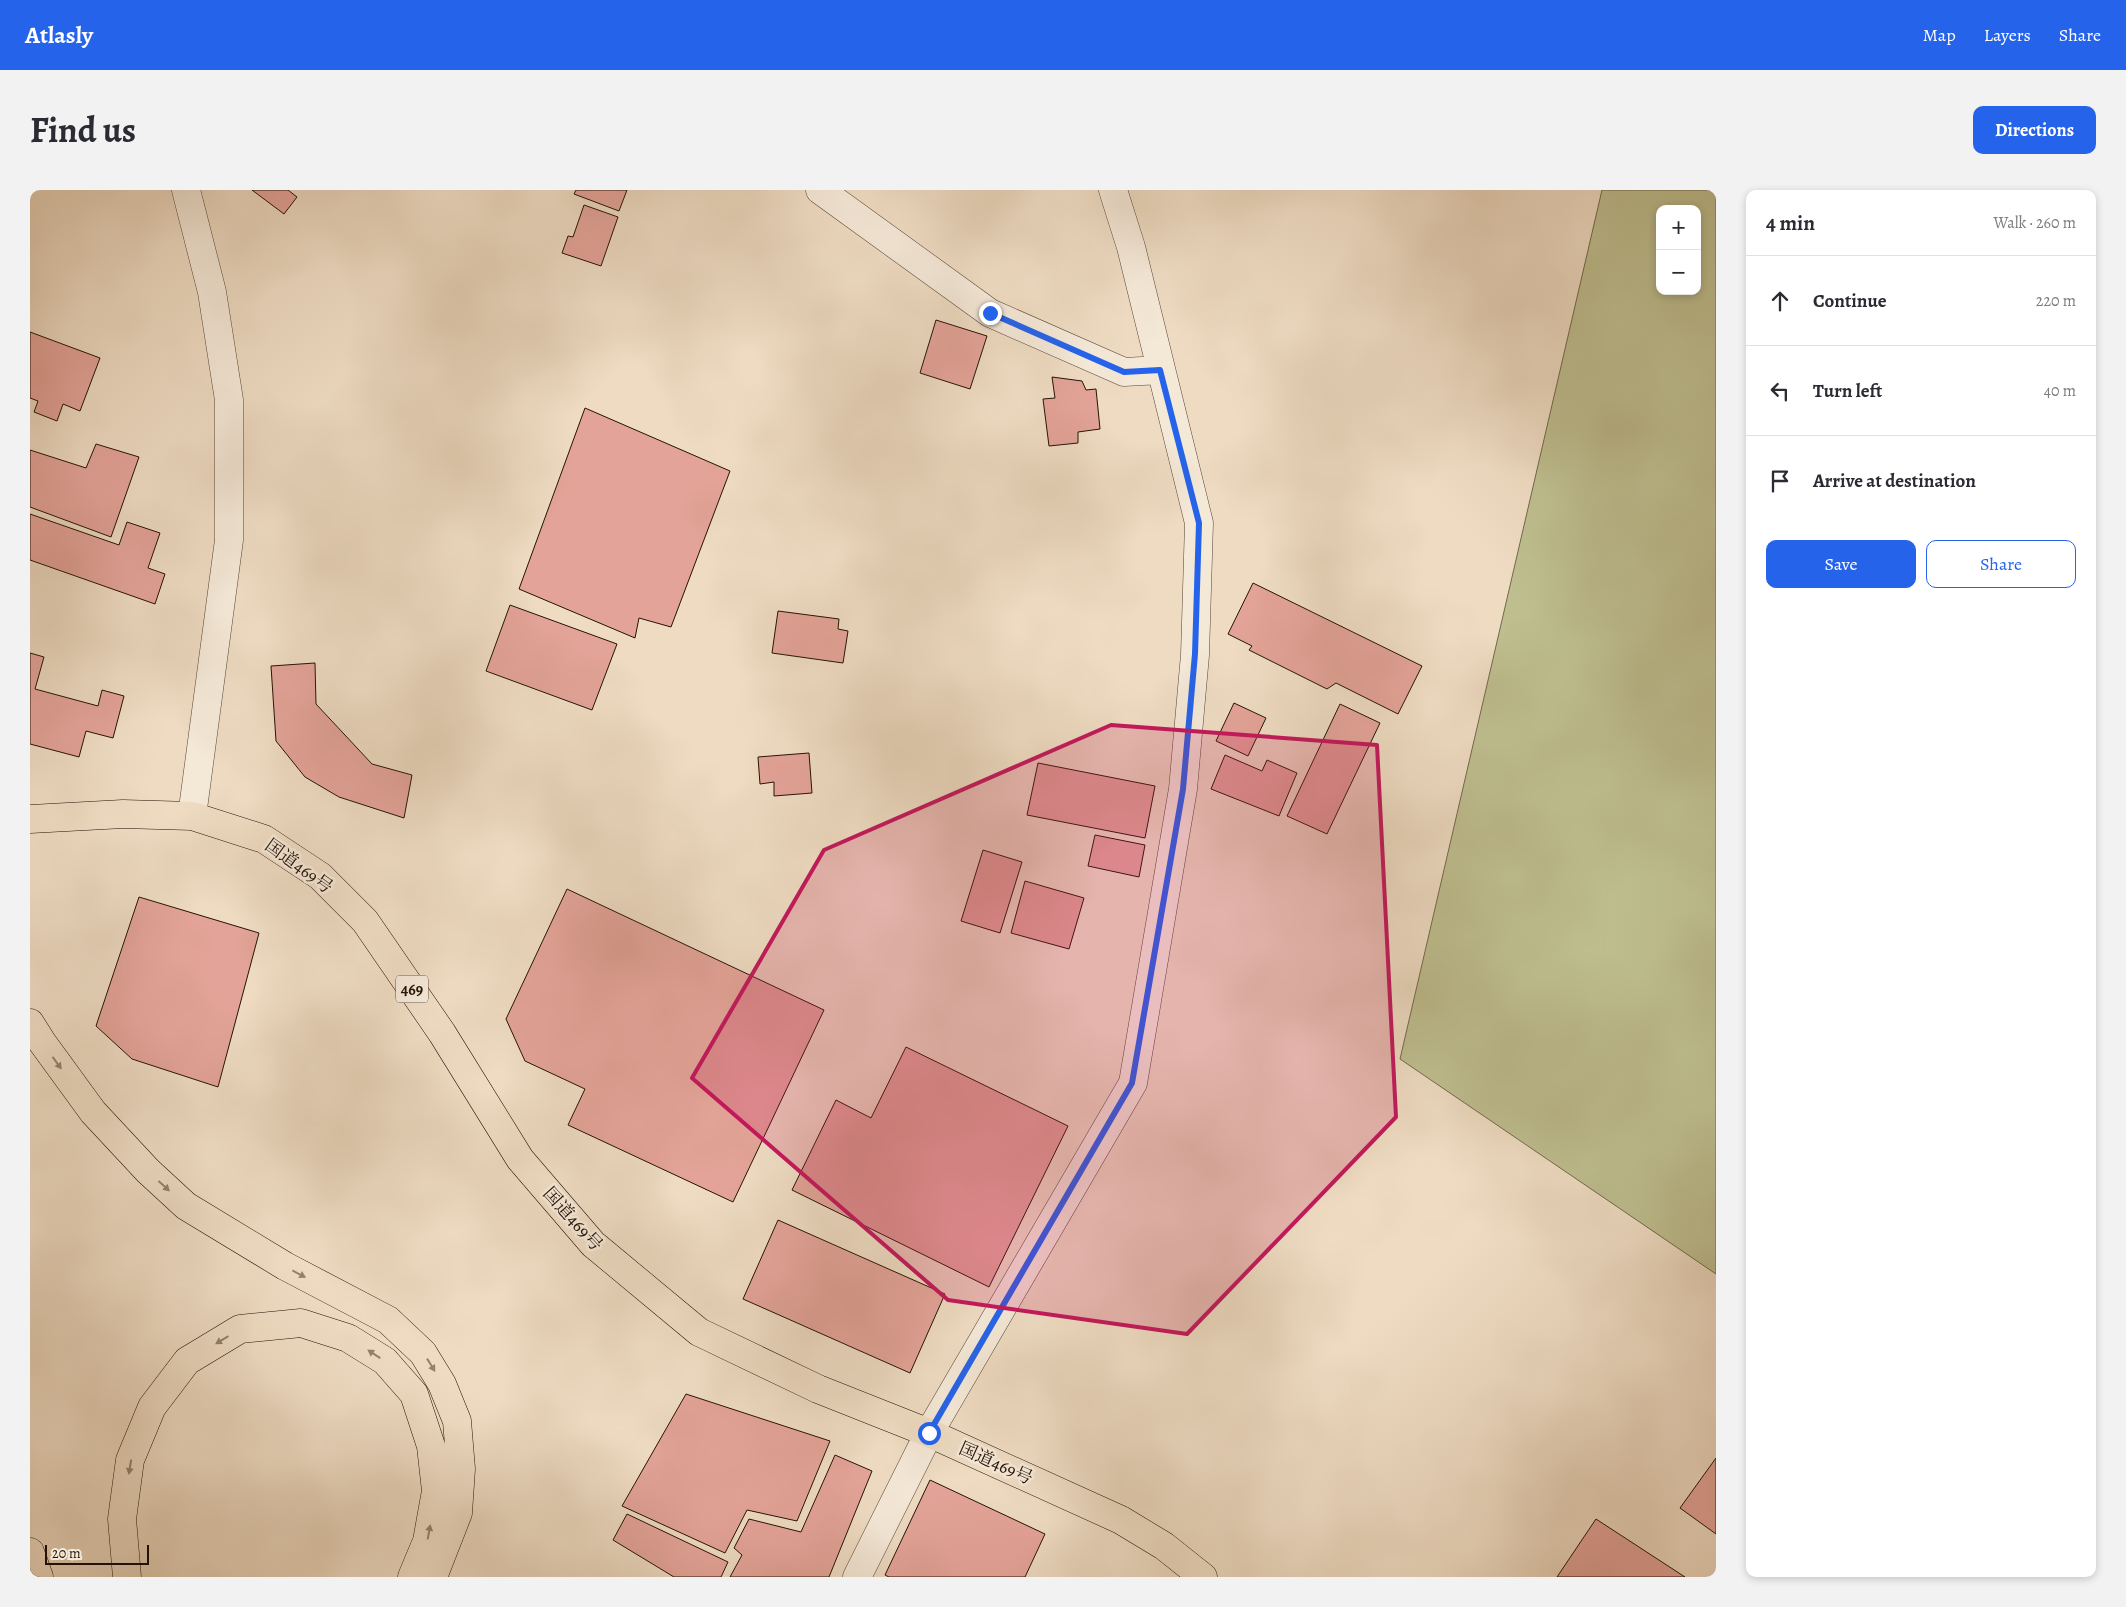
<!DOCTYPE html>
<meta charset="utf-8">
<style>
:root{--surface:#fff;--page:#f2f2f3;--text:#2b2b33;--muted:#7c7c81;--line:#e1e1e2;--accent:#2563eb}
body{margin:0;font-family:Alegreya,"Noto Serif JP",serif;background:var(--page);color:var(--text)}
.controls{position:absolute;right:15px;top:15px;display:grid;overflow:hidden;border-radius:10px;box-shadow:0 2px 8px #0003}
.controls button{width:45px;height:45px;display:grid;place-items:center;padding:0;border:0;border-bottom:1px solid var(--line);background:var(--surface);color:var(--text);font:25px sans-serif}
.scale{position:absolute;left:15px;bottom:12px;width:104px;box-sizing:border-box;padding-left:5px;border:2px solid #251207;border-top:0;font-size:14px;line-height:18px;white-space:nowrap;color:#251207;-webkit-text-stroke:4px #f4e8d7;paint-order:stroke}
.stop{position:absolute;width:15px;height:15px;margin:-11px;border:4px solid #2563eb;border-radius:50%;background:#fff}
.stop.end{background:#2563eb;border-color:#fff;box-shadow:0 1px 5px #0008}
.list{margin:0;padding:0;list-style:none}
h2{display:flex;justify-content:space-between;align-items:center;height:65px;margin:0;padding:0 20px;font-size:21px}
h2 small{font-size:16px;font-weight:400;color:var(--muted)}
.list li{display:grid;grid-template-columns:32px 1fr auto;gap:15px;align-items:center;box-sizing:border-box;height:90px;padding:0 20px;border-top:1px solid var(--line)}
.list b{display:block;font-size:19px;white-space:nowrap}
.list em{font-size:16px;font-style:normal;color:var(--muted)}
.actions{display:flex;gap:10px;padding:15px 20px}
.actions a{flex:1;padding:11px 0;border:1px solid var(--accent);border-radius:10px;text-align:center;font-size:18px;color:var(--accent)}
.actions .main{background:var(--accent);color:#fff}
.icon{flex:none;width:28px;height:28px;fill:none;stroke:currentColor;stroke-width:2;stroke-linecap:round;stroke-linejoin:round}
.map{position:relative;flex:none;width:1686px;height:1387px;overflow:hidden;border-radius:10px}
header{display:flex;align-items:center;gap:30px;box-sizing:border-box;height:70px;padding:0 25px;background:var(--accent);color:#fff}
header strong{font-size:24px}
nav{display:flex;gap:28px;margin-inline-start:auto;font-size:18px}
.intro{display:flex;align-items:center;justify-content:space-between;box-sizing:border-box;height:120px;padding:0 30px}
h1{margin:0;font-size:35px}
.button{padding:12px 22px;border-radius:10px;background:var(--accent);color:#fff;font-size:18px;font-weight:700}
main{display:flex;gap:30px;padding:0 30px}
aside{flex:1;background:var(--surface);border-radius:10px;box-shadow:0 2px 8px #0003}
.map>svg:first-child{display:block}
.green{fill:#bebe8f;stroke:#72684b;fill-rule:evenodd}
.building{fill:#e3a398;stroke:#251207}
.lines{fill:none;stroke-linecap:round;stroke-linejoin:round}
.minor-casing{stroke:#574436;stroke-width:29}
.tertiary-casing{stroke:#574436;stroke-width:29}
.trunk-casing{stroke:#251207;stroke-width:29}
.motorway-casing{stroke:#251207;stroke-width:29}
.minor{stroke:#f4e8d7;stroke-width:28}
.tertiary{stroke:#f4e8d7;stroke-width:28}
.trunk{stroke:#eedbc2;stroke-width:28}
.motorway{stroke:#eedbc2;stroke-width:28}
.oneway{fill:#94816e}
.route{stroke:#2563eb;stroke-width:6}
.marked{fill:#c2185b;fill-opacity:0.2;stroke:#c2185b;stroke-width:4;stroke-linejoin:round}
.labels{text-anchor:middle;stroke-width:5;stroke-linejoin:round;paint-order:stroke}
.shield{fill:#f4e8d7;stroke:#635245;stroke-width:1}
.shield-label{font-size:16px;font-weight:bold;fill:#251207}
.street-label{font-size:18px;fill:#251207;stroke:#f4e8d7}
</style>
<header>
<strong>Atlasly</strong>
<nav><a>Map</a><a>Layers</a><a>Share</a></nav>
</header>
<div class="intro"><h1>Find us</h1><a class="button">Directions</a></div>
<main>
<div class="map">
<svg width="1686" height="1387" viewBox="0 0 1686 1387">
<rect width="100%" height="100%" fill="#eedbc2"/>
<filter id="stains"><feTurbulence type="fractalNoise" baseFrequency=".004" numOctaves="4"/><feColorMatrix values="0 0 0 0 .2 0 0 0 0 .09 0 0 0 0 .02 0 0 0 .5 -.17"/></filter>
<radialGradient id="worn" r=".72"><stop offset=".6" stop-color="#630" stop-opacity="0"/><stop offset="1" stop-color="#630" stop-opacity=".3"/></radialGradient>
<path class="green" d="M1572,0H1686V1084L1370,869ZM1630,19H1667V101H1630Z"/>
<path class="building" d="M222,0H258L267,7L254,24Z
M546,0H597L589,21L544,4Z
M554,15L588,27L571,76L532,63L538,46L543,47Z
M906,130L957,146L940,199L890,183Z
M0,142L70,168L50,221L33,214L27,231L4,222L8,211L0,208Z
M1022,187L1052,191L1056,200L1066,199L1070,239L1048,242V253L1019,256L1013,209L1025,208Z
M555,218L700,281L641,437L609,428L605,448L489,399Z
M66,254L109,267L81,347L0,317V260L56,278Z
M0,324L89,355L97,332L130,343L118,378L135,384L125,414L0,370Z
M1223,393L1392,476L1368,524L1306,493L1297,499L1219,460L1222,456L1198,444Z
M480,415L587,454L562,520L456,481Z
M748,421L809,429L808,439L818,441L813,473L742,463Z
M0,463L14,467L5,499L68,516L72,500L94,506L83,548L56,541L49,567L0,554Z
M285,473L286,514L342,574L382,585L374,628L309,607L275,587L246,551L241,476Z
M1204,513L1236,528L1218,566L1186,551Z
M1310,514L1350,533L1297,644L1257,626Z
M779,563L782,603L744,606V592L730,594L728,567Z
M1195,565L1232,581L1237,570L1267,583L1249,626L1181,599Z
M1008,573L1125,596L1115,648L997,625Z
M1065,645L1115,655L1109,687L1058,676Z
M953,660L992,672L970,743L931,731Z
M995,691L1054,708L1039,759L981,743Z
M537,699L794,820L703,1012L538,935L555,899L495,871L476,829Z
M109,707L229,743L188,897L102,869L66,836Z
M876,857L1038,936L959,1097L762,1000L806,910L841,928Z
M748,1030L915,1104L880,1183L713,1109Z
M656,1204L800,1251L767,1331L717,1320L695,1363L592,1316Z
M805,1265L842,1281L799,1387H700L712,1365L704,1358L719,1329L771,1342Z
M1686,1268V1344L1650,1318Z
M900,1290L1015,1344L995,1387H859L855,1385Z
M597,1324L698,1372L691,1387H644L583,1350Z
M1566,1329L1655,1387H1527Z"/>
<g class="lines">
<defs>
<path id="minor" d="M790,0L960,123L1094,182L1131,180
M827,1387L899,1243L1103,893L1153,599L1165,465L1169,333L1101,57L1083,0"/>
<path id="tertiary" d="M156,0L182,102L199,210V350L162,626"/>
<path id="trunk" d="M0,629L93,624L162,626L234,649L290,686L335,731L412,843L490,969L563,1054L669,1142L788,1199L899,1243L1091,1330L1134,1356L1173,1387"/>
<path id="motorway" d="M0,833L12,852L63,922L118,981L156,1016L255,1076L358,1130L393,1163L412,1194L427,1231L431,1279L428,1323L403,1387
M0,1362L9,1387
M97,1387L92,1329L100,1270L122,1217L157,1171L210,1139L271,1133L318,1148L355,1171L384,1204L401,1256L406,1301L397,1351L382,1387"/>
</defs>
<use href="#minor" class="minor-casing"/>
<use href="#tertiary" class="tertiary-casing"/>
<use href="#trunk" class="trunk-casing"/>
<use href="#motorway" class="motorway-casing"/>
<use href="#minor" class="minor"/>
<use href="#tertiary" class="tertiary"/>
<use href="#trunk" class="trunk"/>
<use href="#motorway" class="motorway"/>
</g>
<defs><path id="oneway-solid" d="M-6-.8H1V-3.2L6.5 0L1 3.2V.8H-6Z" transform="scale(1.25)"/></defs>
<g class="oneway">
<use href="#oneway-solid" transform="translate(27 873) rotate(54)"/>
<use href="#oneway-solid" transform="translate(134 996) rotate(42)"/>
<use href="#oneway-solid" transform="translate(269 1084) rotate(28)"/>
<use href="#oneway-solid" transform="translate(192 1150) rotate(149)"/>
<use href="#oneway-solid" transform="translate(344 1164) rotate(-147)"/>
<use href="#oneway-solid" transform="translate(401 1175) rotate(58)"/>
<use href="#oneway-solid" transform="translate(100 1277) rotate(99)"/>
<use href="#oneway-solid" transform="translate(399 1342) rotate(-80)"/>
</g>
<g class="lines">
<path class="route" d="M899,1243L1102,893L1153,599L1165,464L1169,333L1130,180L1094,182L960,123"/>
</g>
<path class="marked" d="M1081,535L1347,555L1366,927L1157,1144L918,1110L662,888L794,660Z"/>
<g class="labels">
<rect class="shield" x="366" y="785.5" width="32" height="27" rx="4"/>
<g class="shield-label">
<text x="382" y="805">469</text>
</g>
<g class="street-label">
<text transform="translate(269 676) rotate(36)" y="6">国道469号</text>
<text transform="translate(543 1029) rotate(48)" y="6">国道469号</text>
<text transform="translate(966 1273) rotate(24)" y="6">国道469号</text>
</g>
</g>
<rect width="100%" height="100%" filter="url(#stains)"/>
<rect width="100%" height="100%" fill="url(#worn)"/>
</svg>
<div class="controls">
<button>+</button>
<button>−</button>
</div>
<div class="scale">20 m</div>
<div class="stop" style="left:899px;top:1243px"></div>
<div class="stop end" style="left:960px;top:123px"></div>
</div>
<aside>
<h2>4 min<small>Walk · 260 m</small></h2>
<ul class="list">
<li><svg class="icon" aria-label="ahead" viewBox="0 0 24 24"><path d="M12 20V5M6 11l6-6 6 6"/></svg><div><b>Continue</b></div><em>220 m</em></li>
<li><svg class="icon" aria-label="left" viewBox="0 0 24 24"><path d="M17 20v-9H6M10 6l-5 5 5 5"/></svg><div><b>Turn left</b></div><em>40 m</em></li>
<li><svg class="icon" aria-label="arrive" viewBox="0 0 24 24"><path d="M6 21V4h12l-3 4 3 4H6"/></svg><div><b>Arrive at destination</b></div></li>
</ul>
<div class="actions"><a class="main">Save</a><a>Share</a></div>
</aside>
</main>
